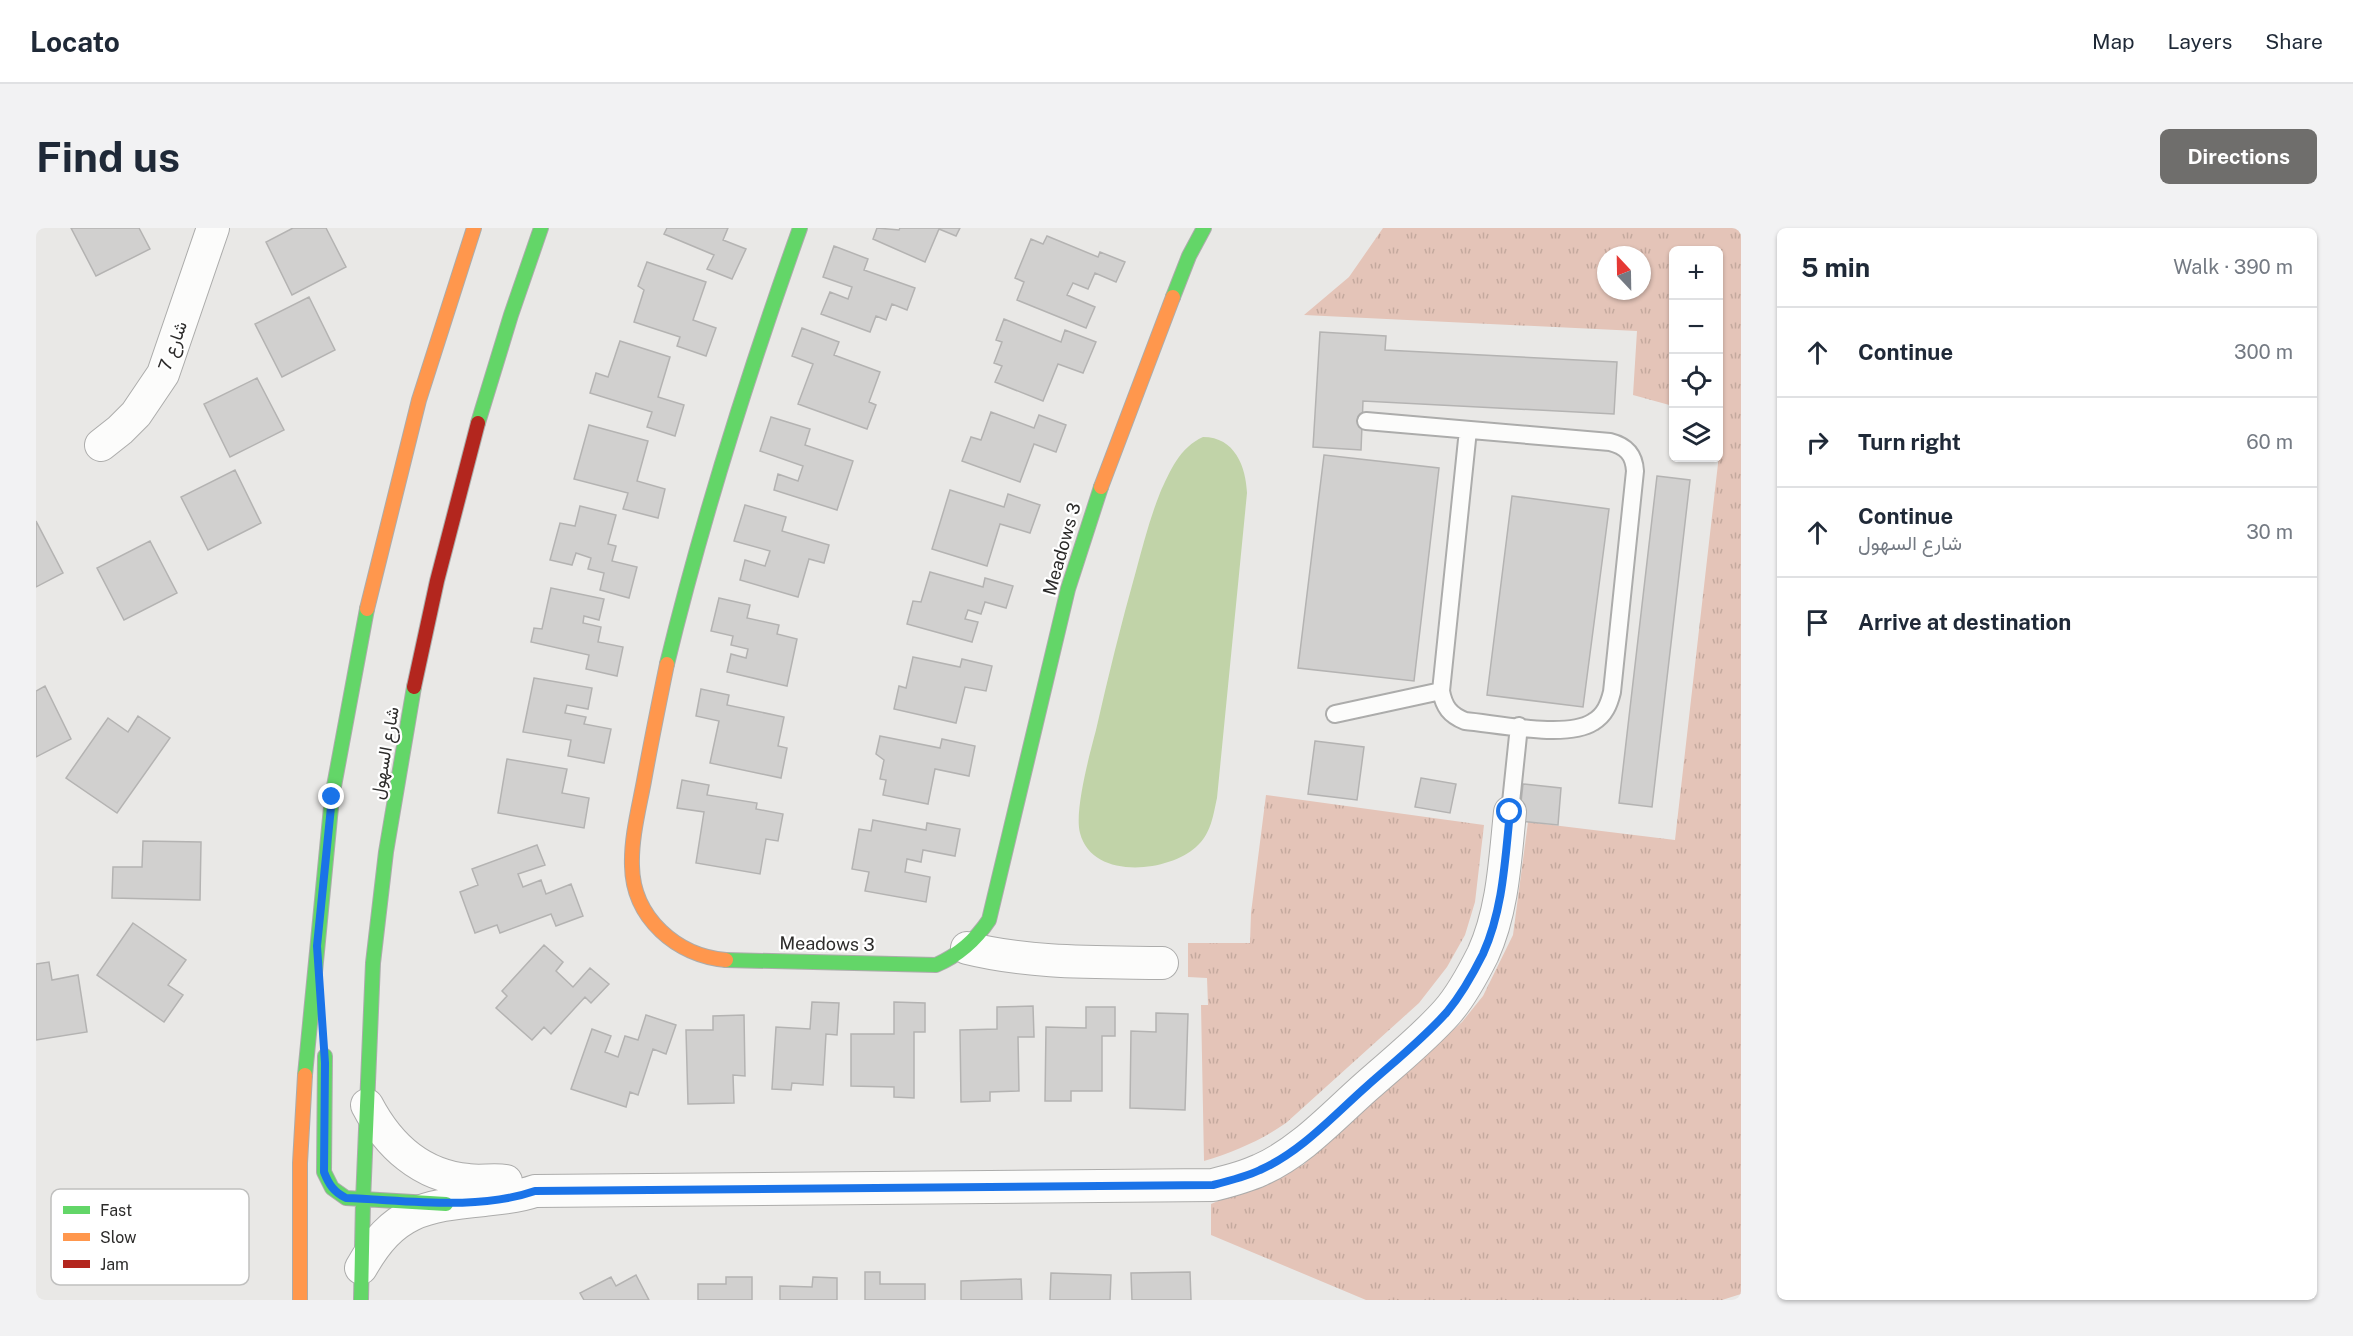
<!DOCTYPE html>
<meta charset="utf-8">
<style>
:root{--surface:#fff;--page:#f2f2f3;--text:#1f2937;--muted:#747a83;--line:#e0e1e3;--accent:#6f6e6c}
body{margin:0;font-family:"Public Sans",Vazirmatn,sans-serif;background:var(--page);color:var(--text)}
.controls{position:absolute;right:18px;top:18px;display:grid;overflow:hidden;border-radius:9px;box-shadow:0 2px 4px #0004}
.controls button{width:54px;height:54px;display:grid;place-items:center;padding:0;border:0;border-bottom:2px solid var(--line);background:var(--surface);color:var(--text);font:30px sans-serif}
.compass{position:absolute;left:1561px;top:18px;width:54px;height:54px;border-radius:50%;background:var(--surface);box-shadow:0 2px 4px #0004;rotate:338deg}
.stop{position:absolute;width:18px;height:18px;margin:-14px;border:4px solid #1a73e8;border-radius:50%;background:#fff}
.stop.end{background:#1a73e8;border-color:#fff;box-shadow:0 2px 6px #0008}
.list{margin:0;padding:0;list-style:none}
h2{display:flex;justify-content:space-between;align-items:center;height:78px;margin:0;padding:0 24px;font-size:26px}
h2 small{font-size:20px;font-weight:400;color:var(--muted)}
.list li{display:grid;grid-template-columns:39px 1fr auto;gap:18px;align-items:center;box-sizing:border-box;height:90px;padding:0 24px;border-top:2px solid var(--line)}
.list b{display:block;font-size:22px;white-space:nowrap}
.list p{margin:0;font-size:20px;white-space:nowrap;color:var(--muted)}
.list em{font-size:20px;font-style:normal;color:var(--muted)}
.icon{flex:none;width:33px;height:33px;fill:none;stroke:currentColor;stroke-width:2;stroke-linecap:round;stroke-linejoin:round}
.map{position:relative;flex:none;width:1705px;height:1072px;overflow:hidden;border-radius:9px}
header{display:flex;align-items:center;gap:36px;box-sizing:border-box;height:84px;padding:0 30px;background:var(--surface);border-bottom:2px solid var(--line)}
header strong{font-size:28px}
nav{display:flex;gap:33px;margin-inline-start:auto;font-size:21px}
.intro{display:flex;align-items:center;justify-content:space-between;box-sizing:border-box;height:144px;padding:0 36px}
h1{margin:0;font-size:42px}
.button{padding:15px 27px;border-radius:9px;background:var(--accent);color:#fff;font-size:21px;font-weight:700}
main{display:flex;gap:36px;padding:0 36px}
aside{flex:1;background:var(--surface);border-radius:9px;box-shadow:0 2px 4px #0004}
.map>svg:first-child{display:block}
.grass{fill:url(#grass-tufts);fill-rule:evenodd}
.water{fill:#c1d3a8}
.building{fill:#d1d0cf;stroke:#b4b3b2;stroke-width:1.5}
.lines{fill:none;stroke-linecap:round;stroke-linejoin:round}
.lane-casing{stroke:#acacab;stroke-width:20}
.street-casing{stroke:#acacab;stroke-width:34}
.fast-casing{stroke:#acacab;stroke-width:16}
.slow-casing{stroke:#acacab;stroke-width:16}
.jam-casing{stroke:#acacab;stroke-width:16}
.lane{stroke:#fcfcfb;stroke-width:16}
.street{stroke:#fcfcfb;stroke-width:32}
.fast{stroke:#63d668;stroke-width:14}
.slow{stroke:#ff974d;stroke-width:14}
.jam{stroke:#b3261e;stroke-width:14}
.route{stroke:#1a73e8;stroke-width:8}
.labels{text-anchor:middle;stroke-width:4.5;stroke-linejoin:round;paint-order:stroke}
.street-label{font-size:18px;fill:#2d2c2b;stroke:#fff}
.key{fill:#fff;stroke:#c0c0bf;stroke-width:1.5}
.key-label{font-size:16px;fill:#2d2c2b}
</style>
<header>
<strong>Locato</strong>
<nav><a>Map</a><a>Layers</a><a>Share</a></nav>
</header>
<div class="intro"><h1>Find us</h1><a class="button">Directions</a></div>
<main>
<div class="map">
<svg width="1705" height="1072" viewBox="0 0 1705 1072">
<defs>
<pattern id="grass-tufts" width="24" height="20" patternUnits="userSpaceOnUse" patternTransform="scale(1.5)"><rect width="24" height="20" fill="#e4c4b8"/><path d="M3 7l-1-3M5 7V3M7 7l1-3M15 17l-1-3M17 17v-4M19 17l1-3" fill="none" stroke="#c4a99e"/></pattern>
</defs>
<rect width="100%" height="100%" fill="#e9e8e6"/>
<path class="grass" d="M1347,0H1705V1066L1686,1072H1330L1175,1007V976L1267,937L1426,794L1447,768L1477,707L1492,594L1639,612L1687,192L1682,191V22H1638L1637,178L1597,167L1601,103L1268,87L1313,49ZM1570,27H1606V63H1570Z
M1230,567L1448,597L1439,674L1429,707L1411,739L1383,775L1250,895C1224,913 1198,924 1168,933L1165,777H1172L1171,750L1152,749V715H1214L1215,685Z"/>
<path class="water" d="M1167,209C1199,209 1210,239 1211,265L1181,570C1177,588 1175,606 1160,619C1131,645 1056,652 1044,605C1038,583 1054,525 1060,502C1072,449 1085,396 1100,343C1107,317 1114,290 1124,265C1134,243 1144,219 1167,209Z"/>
<path class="building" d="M35,0H103L114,21L60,48Z
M257,0H290L310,39L256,67L230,14Z
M631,0H692L687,12L710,21L696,51L671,41L678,27L628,6Z
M841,0L863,2L864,0H924L920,8L903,1L889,34L837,11Z
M1011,8L1062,29L1064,24L1089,34L1080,54L1059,45L1052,61L1037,55L1031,67L1059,79L1050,100L981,72L988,54L979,50L995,11L1007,16Z
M798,18L832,31L828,42L879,60L871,82L856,76L850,92L840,88L834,104L785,86L794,64L812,71L816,59L787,49Z
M611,34L670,54L657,92L680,100L670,128L641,118L644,109L598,94L608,62L602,58Z
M273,69L299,122L246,149L219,96Z
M968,91L1025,114L1029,102L1060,114L1047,145L1022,136L1007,173L959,154L966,138L958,135L966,114L960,112Z
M766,100L803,114L798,127L844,144L833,174L840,177L831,201L762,176L777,136L756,128Z
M1284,104L1350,108L1349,122L1581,134L1578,186L1327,173L1325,222L1277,219Z
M584,113L634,129L622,169L648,177L639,208L611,199L616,184L554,165L560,145L572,149Z
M221,150L248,202L194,229L168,176Z
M955,184L998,200L1003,187L1030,197L1020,224L998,216L984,254L926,233L935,209L945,212Z
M735,189L774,201L769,217L817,233L801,282L738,262L742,246L762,253L767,238L724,223Z
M553,197L612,213L601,253L629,261L622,290L587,281L592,265L538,251Z
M1288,227L1403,240L1378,453L1262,440Z
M199,242L225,295L172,322L145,269Z
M1621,248L1654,252L1616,579L1583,575Z
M914,262L968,279L972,266L1004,277L994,305L964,296L951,338L896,321Z
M1476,268L1573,281L1547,479L1451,467Z
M709,277L750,289L746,303L793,317L788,335L773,331L762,369L704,352L709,332L729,338L734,323L698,313Z
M544,278L580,287L572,316L580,318L576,333L601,339L593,370L564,362L568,345L552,341L555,330L540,325L536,337L514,332L524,295L539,298Z
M0,293L27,345L0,359Z
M114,313L141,365L88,392L61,340Z
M894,344L947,359L949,350L977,358L970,380L949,374L945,386L932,382L929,391L942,394L936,414L871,396L877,373L885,374Z
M515,360L568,371L563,392L548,388L547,395L565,399L562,414L587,419L581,448L550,441L553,427L495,414L498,400L506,401Z
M683,370L714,377L711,390L743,397L741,406L761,411L751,458L691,444L695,426L710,430L712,421L695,417L697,408L675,403Z
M877,429L924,439L926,431L956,438L950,463L929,459L920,495L858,481L863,458L870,460Z
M498,450L556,460L552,481L531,477L529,485L550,489L548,496L575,501L568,535L532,528L535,512L487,504Z
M9,458L35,511L0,529V463Z
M665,461L693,467L691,477L748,489L742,518L751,520L745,550L674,535L683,493L660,488Z
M102,488L134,510L81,585L30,550L72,490L92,504Z
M844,508L904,520L906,511L939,518L933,548L899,541L892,576L847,567L850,552L844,551L848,532L840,526Z
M1279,513L1328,519L1321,572L1272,566Z
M471,531L531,541L526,565L553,570L548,600L462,585Z
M1385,550L1420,556L1414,585L1379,579Z
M646,552L673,557L671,567L721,575L720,581L747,586L742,613L730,611L724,646L660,635L668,584L641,580Z
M1487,556L1525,560L1522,597L1483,593Z
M837,592L890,602L891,595L924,601L919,628L887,622L885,634L871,631L869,644L894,649L890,674L829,663L833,644L816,641L823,601L835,603Z
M107,613L165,614L164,672L76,670L77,639H106Z
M501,617L509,637L482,646L487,659L505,652L510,666L535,656L547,688L520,698L515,686L464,705L461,697L439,705L424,664L442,657L436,641Z
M97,695L150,732L132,757L147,767L128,794L61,747Z
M508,717L527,734L520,743L537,759L554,740L573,756L555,775L549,769L515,806L508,799L496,812L460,780L471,768L466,763Z
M13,734L16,752L42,747L51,804L0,812V736Z
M776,774L803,775L801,807L790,806L787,857L756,855L755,862L736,861L740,799L774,801Z
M858,774L889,775V804H878V870L858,869V859L815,858V806H858Z
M997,778L998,809H982L983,863L954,864V873L925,874L924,802L961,801V779Z
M1050,779H1079V808H1066V863H1035V873H1009L1010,799L1050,800Z
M1120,785L1152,786L1149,882L1094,880L1095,803L1120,804Z
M610,787L640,797L630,826L617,821L602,867L594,864L590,879L535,861L556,801L575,808L569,824L582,829L589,808L602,812Z
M708,787L709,848L697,847L698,875L652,876L650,802H677V788Z
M829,1044H844V1056H889V1072H829Z
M1154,1044L1155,1072H1096L1095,1045Z
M1015,1045L1075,1047L1074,1072H1014Z
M600,1047L613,1072H548L544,1065L575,1049L580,1058Z
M690,1049H716V1072H662V1056H690Z
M777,1049L801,1050V1072H744V1058L776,1059Z
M985,1051L986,1072H925V1053Z"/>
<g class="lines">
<defs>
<path id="lane" d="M1330,193L1574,214C1590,218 1598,226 1599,243L1576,464C1573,476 1569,487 1557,494C1531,511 1462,496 1429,493C1414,487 1408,479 1405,463L1432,202
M1299,486L1405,463
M1474,584L1483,498"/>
<path id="street" d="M65,217L84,202L100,186L127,146L177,0
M931,720C996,736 1060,734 1126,735
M331,877C352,917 385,948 432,952C444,954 457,951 470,953
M325,1040C357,983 387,978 448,972C466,970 482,969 499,963L1177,957C1193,953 1209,949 1224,942C1265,924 1298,887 1331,858C1358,834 1387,811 1411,784C1426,767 1437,746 1447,726C1467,682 1469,632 1474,584"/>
<path id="fast" d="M1137,69L1153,28L1168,0
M442,195L475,87L505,0
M631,436C667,288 713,143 764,0
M690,732L900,737C923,727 939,713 953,692L1032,361L1065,259
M289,828L288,944L296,960L310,970L410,976
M269,847L296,569L331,381
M325,1072L327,973L337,735L350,624L378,459"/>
<path id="slow" d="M1065,259L1137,69
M331,381L383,172L438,0
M631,436C623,475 615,514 608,553C603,580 595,610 596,638C597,690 641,728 690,732
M264,1072V935L269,847"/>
<path id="jam" d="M378,459L401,353L442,195"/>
</defs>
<use href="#lane" class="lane-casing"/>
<use href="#street" class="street-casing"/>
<use href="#fast" class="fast-casing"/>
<use href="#slow" class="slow-casing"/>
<use href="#jam" class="jam-casing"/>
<use href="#lane" class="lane"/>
<use href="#street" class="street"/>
<use href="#fast" class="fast"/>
<use href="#slow" class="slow"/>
<use href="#jam" class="jam"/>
</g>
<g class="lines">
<path class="route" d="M296,569L281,718L289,835L288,944C293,957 298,964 310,970C370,972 441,983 499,963L1177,957C1193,953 1209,949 1224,942C1265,924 1298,887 1331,858C1358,834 1387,811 1411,784C1425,767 1437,746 1447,726C1467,682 1469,632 1474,584"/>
</g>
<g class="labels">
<g class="street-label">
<text transform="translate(137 118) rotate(-70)" y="6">شارع 7</text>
<text transform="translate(1026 321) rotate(-74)" y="6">Meadows 3</text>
<text transform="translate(349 525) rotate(-80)" y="6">شارع السهول</text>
<text transform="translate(791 716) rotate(1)" y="6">Meadows 3</text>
</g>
</g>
<rect x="15" y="961" width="198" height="96" rx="9" class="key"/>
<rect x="27" y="978" width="27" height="8" fill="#63d668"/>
<rect x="27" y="1005" width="27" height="8" fill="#ff974d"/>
<rect x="27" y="1032" width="27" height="8" fill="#b3261e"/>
<g class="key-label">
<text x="64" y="988">Fast</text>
<text x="64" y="1015">Slow</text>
<text x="64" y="1042">Jam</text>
</g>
</svg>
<div class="controls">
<button>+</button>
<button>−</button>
<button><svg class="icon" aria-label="locate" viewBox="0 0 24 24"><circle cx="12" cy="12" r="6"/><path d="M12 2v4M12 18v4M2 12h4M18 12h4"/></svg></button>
<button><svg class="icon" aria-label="layers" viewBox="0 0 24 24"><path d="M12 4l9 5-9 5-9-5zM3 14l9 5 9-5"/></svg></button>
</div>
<svg class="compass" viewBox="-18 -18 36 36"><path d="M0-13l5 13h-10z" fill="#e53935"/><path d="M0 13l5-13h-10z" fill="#747a83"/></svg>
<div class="stop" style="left:1474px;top:584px"></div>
<div class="stop end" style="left:296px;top:569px"></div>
</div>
<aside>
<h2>5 min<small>Walk · 390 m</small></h2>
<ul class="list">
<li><svg class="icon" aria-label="ahead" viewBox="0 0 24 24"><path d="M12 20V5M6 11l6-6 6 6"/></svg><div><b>Continue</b></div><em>300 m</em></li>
<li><svg class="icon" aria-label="right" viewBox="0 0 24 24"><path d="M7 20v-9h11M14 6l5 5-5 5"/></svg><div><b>Turn right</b></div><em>60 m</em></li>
<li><svg class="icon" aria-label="ahead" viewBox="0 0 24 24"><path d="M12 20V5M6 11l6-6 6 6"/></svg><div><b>Continue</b><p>شارع السهول</p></div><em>30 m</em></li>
<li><svg class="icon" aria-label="arrive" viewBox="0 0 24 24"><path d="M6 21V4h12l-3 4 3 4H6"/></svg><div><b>Arrive at destination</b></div></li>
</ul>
</aside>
</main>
